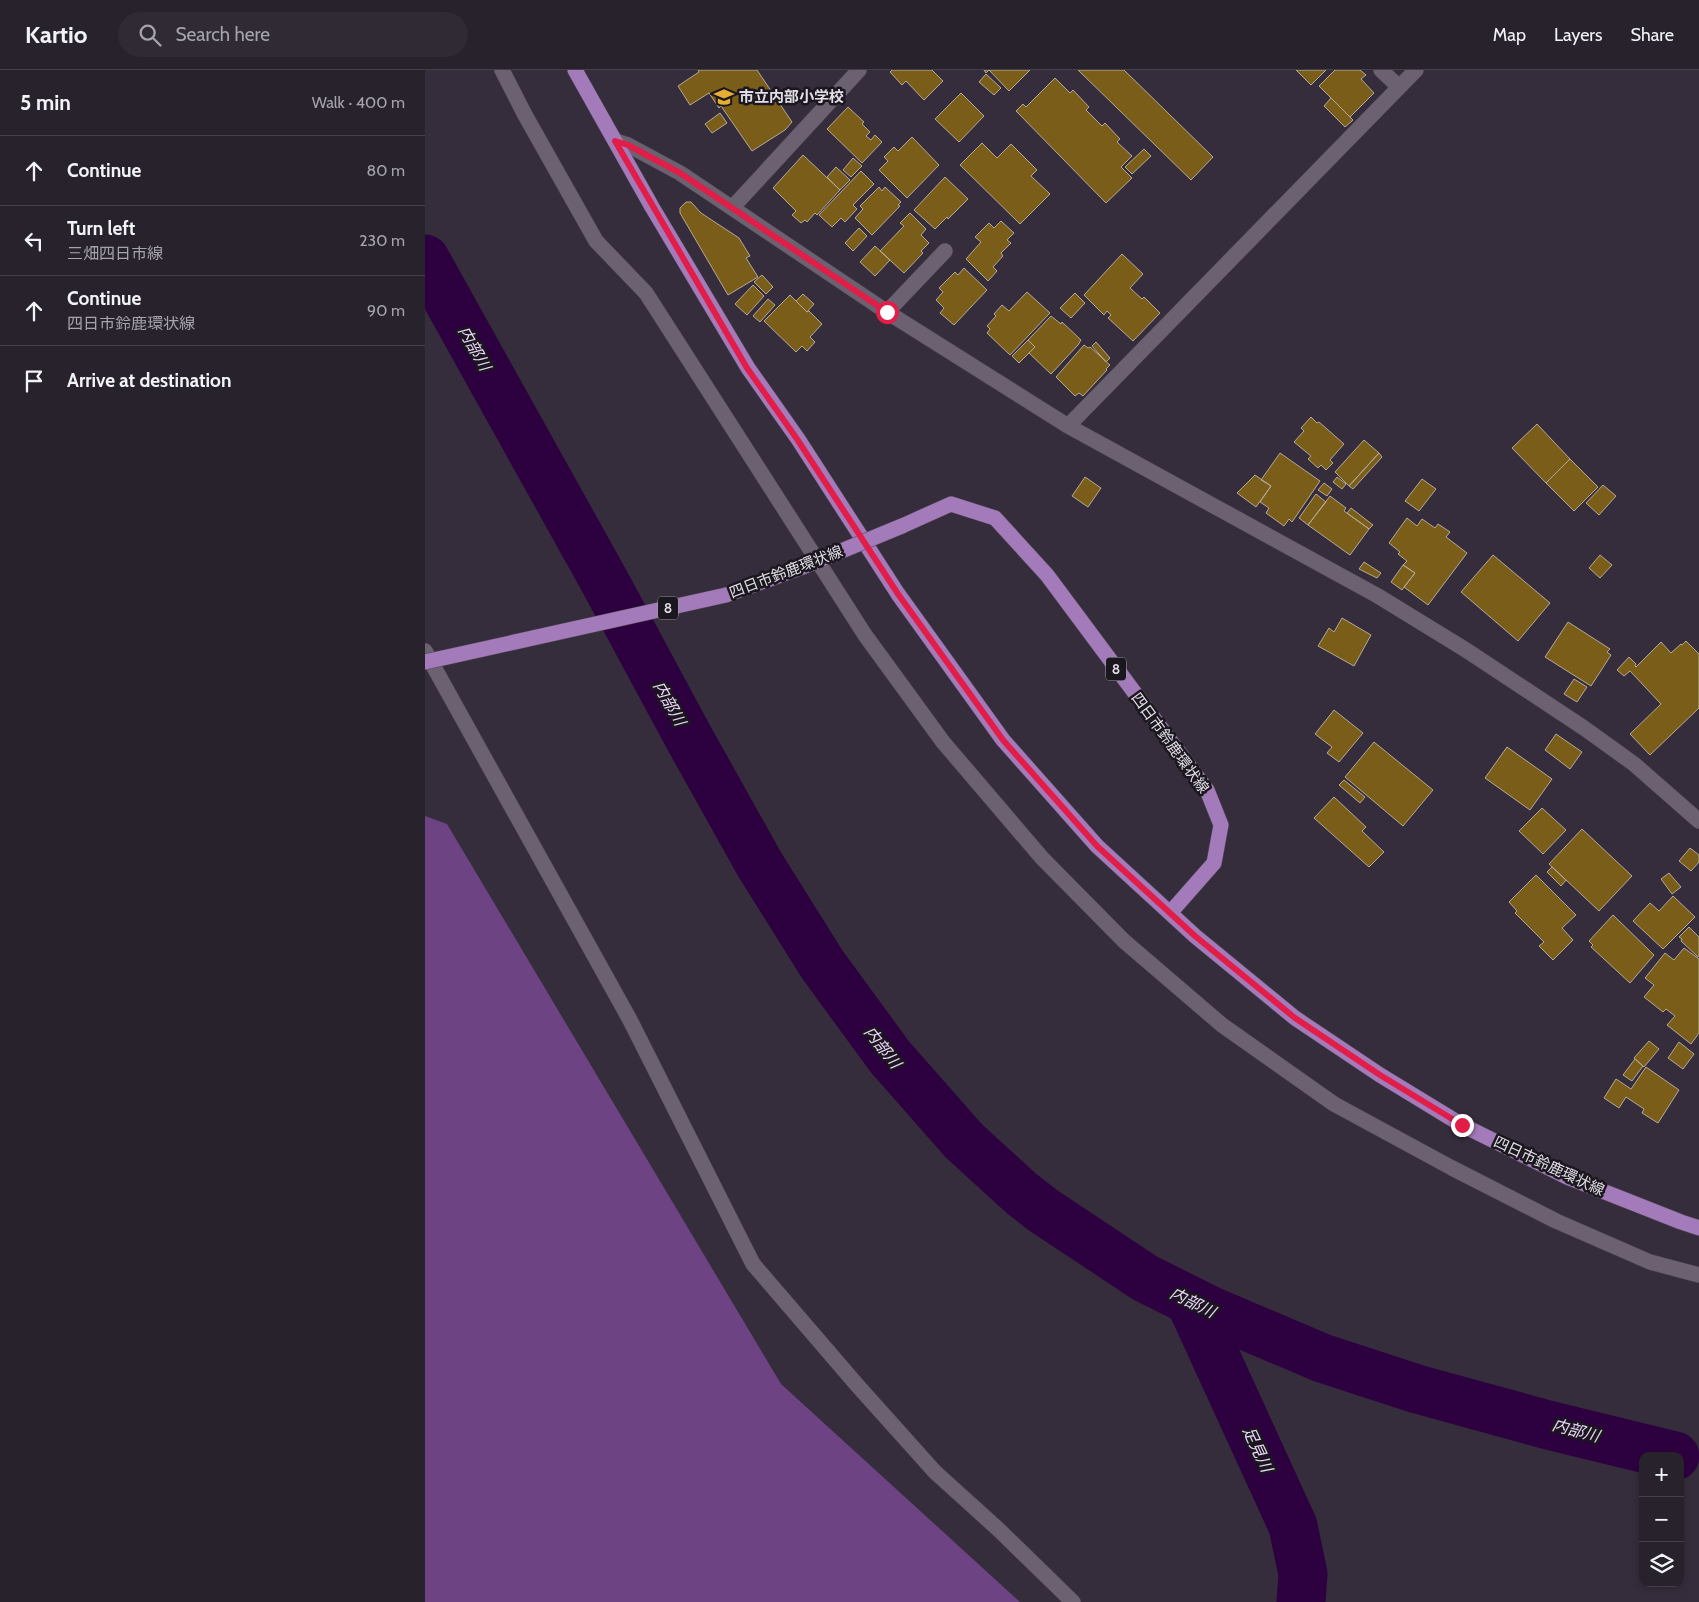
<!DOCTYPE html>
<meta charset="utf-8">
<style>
:root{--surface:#28222d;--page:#302a35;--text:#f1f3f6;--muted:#a5a4aa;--line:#443f49}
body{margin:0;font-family:Cabin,"Noto Sans JP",sans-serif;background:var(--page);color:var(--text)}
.controls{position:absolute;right:15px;bottom:15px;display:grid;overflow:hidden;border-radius:10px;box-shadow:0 2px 8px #0003}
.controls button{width:45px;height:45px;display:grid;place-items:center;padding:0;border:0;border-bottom:1px solid var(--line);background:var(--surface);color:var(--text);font:25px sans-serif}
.stop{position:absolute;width:15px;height:15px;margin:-11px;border:4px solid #e11d48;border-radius:50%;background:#fff}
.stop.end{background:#e11d48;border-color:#fff;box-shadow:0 1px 5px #0008}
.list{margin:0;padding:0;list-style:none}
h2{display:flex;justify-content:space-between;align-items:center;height:65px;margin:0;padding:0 20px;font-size:21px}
h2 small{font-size:16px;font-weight:400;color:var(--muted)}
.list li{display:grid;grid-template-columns:32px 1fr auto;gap:15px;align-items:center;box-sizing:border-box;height:70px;padding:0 20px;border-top:1px solid var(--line)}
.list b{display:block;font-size:19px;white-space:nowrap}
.list p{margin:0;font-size:16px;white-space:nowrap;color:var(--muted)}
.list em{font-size:16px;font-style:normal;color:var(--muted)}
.icon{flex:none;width:28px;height:28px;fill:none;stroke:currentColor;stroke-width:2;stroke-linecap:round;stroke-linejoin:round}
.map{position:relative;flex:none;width:1274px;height:1532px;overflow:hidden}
header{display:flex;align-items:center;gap:30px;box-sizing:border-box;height:70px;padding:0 25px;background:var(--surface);border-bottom:1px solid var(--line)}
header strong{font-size:24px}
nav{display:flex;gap:28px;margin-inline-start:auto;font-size:18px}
.search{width:350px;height:45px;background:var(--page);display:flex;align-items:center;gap:12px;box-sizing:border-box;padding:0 18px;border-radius:28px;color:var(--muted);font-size:19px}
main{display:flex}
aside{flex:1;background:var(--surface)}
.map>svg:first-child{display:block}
.green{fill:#6d4384}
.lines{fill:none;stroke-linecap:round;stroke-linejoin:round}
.river{stroke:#2d003f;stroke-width:49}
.building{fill:#7b5d1a;stroke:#b4aa98}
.minor-casing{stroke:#514955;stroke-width:16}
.major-casing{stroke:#514955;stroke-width:16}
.minor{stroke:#6b6171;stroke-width:15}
.major{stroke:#a37aba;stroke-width:15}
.major-bridge-casing{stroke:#514955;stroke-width:16;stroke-linecap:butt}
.major-bridge{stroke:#a37aba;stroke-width:15}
.route{stroke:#e11d48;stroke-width:6}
.labels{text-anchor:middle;stroke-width:5;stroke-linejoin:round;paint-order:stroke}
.shield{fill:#1b171e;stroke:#a6a2aa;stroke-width:1}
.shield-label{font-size:14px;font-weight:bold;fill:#e2dde6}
.poi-label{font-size:15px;font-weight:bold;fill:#e2dde6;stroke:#1b171e;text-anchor:start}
.street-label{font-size:15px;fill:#e2dde6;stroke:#1b171e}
.water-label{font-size:16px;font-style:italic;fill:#ecd5fb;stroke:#1b171e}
</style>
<header>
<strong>Kartio</strong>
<div class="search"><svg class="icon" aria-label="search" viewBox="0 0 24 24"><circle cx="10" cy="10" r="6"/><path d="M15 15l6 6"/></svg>Search here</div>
<nav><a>Map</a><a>Layers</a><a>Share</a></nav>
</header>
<main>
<aside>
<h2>5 min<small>Walk · 400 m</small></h2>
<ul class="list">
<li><svg class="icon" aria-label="ahead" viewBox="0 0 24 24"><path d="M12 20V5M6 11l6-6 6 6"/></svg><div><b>Continue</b></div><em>80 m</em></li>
<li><svg class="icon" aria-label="left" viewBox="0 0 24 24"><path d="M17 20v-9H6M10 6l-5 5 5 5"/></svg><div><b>Turn left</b><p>三畑四日市線</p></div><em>230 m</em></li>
<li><svg class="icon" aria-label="ahead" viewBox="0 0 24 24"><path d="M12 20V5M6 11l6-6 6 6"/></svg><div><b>Continue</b><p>四日市鈴鹿環状線</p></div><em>90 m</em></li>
<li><svg class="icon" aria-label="arrive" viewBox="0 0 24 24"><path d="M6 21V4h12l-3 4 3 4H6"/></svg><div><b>Arrive at destination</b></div></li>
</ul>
</aside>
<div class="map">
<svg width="1274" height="1532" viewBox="0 0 1274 1532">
<rect width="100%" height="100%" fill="#362d3c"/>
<path class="green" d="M0,746L22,754L356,1314L595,1532H0Z"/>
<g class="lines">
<path class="river" d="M0,189L181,514L264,668L335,795L397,894L465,987L539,1071L597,1124L619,1141L720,1208L784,1240L897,1288L992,1319L1123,1355L1250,1386
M765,1231L868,1456L878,1504L876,1532"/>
</g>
<path class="building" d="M273,0H332L367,52L360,60L327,81L296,36L294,38L284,23L265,35L253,16L274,2Z
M467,0H507L518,11L499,30L481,11L477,15L465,2Z
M559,0H605L584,21L564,0L561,3Z
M653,0H699L788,87L766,110Z
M871,0H901L886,15Z
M910,0H935L941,5L936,9L949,23L925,47L894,16Z
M561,4L576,18L569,25L554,12Z
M630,8L645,23L648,20L664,37L661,40L677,56L680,53L695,69L692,72L707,86L696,97L707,108L681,133L591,41L598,34L601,37Z
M536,23L559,46L534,72L510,49Z
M906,28L928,50L920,57L899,36Z
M423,37L439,52L437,54L445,62L441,66L446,70L450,65L457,72L437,93L402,59Z
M295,43L302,53L287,63L280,54Z
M487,67L514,95L482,128L454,100L463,91L459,87L469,77L473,81Z
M557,73L572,88L586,74L612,100L606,106L625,124L595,154L535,95Z
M719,79L726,86L707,104L700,97Z
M378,85L415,120L392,145L390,143L382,152L380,150L376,153L367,145L371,141L348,118Z
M428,88L437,96L426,107L418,100Z
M411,97L425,110L415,120L402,107Z
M436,101L449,114L428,135L432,139L420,152L416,148L407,157L394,145Z
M520,107L543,129L523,149L522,147L510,159L489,140Z
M454,117L457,121L460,117L476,132L473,135L475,136L447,165L430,148L438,139L435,136Z
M261,132H266L276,143L314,168L325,186L321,188L333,207L303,225L255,143V138Z
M485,143L501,159L496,165L504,173L496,181L498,183L479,203L455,181L479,156L475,153Z
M576,151L589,163L582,170L586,173L576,183L578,186L568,197L572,201L563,211L541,189L556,172L550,167L564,153L569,158Z
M434,158L442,166L428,181L420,173Z
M450,176L465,190L450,206L435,192Z
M697,184L718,204L705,218L717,229L719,227L735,243L708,271L683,248L686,245L682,241L679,245L659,225Z
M539,198L562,220L529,255L515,243L519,238L511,230L518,222L514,218L530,202L533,205Z
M337,205L348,217L341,224L329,212Z
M328,215L339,226L322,245L310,234Z
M602,222L625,243L585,285L562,263L565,259L562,256L571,246L569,244L577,235L584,241Z
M650,223L660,233L646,248L635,238Z
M378,224L389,234L382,242L371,231Z
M365,225L382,242L384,241L397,254L385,267L390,272L382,281L377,276L371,282L339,251Z
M343,229L350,235L335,252L328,246Z
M626,246L636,254L637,252L656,270L653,275L626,304L604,283L610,277L603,270Z
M603,270L610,277L594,293L587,286Z
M671,272L685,288L681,292L667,276Z
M659,275L663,278L665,277L685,295L681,299L682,300L658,326L654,323L650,326L631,307Z
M886,347L892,353L894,352L919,374L905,390L908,393L901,400L896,395L893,398L883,389L886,386L869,372L879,361L876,358Z
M1112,354L1145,389L1121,413L1087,378Z
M939,370L954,383L924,416L910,402Z
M855,383L895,411L867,452L864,449L859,456L841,443L844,438L835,432L846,416L836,410Z
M954,383L957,387L928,419L924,416Z
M1145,389L1173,417L1149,441L1121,413Z
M830,405L846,416L831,437L812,423Z
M660,407L676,418L663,437L647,426Z
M912,407L921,414L917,419L908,412Z
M997,409L1011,419L994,441L980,431Z
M899,413L907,419L902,426L893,420Z
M1178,415L1191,426L1174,445L1161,433Z
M891,424L901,432L883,455L874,448Z
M905,426L921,438L919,441L944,459L925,485L883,455Z
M926,438L948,455L944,459L922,443Z
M982,448L992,456L997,449L1010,458L1013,454L1025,462L1021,467L1042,483L1003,535L979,517L990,503L978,495L982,491L973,484L975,482L964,473Z
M1068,485L1125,533L1093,571L1036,522Z
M1175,485L1187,495L1175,508L1164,498Z
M939,492L956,503L952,508L934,499Z
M978,495L990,503L977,520L966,512Z
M917,548L946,565L929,596L893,576L904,558L909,562Z
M1143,552L1185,579L1182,582L1186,585L1166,616L1120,587Z
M1261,571L1274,584V638L1225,685L1205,664L1236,634L1205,601L1199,606L1192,600L1204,587L1211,594L1210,596L1211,597L1236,572L1246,583L1256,574L1257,575Z
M1149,609L1162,617L1152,632L1139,624Z
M909,640L938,663L914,692L902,683L907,677L890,664Z
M1131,664L1157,682L1145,699L1120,680Z
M949,672L1008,720L978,756L920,707Z
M1082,677L1127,709L1105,740L1060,708Z
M919,710L940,727L935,733L914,715Z
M909,727L941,757L937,761L959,782L944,797L889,748Z
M1117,738L1141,760L1118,784L1094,761Z
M1157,759L1207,806L1174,841L1124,794Z
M1265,778L1274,785V792L1266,801L1254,791Z
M1127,797L1141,810L1136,816L1122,802Z
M1244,803L1256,817L1247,824L1236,809Z
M1111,805L1151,845L1137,858L1148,870L1128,890L1114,876L1119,872L1090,843L1092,841L1084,832Z
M1248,826L1270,847L1238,879L1208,851L1225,833L1234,841Z
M1188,845L1229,885L1205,913L1166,877L1168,875L1164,871Z
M1264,857L1274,867V885L1273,887L1256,871L1257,869L1254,867Z
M1259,878L1274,889V963L1266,974L1242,955L1250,946L1241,939L1238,942L1219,927L1229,915L1220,908L1240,883L1249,890Z
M1224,971L1234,979L1219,997L1209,988Z
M1254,972L1269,984L1258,999L1243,988Z
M1210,989L1218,996L1207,1011L1198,1005Z
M1221,997L1254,1020L1233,1053L1217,1043L1219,1039L1201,1027L1194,1038L1179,1028L1191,1009L1206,1019Z"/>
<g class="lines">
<defs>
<path id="minor" d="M77,0L100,45L171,171L221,223L440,565L518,672L617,788L699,871L797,955L909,1034L1027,1098L1131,1151L1225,1192L1274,1205
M956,0L974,17
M190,71L203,75L255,103L462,242L643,356L953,526L1041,580L1159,658L1209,694L1274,751
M307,138L434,0
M462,242L520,181
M643,356L991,0
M0,581L205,950L328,1194L432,1315L510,1402L573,1459L648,1532"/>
<path id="major" d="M150,0L227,137L323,298L373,369L473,524L578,670L672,776L770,866L870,948L955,1005L1037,1055L1142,1107L1256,1152L1274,1158
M477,456L526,434L570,448L622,505L782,720L796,755L789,793L745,843"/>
</defs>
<use href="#minor" class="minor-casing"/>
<use href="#major" class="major-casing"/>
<use href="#minor" class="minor"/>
<use href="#major" class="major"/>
<defs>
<path id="major-bridge" d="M0,592L301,525L375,498L477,456"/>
</defs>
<use href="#major-bridge" class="major-bridge-casing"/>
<use href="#major-bridge" class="major-bridge"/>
</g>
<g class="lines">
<path class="route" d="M462,242L255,103L203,75L190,71L322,298L372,369L473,524L578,670L672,776L770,866L870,948L955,1005L1037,1055"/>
</g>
<defs>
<symbol id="school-bare" viewBox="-9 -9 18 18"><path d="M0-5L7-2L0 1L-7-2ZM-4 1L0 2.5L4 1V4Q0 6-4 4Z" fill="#e4ae35" stroke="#1b171e" stroke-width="2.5" paint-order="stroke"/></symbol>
</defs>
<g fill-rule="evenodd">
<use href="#school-bare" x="285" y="13" width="28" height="28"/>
</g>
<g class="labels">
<g class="shield">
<rect x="233" y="526.5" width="20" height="23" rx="4"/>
<rect x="681" y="587.5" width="20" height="23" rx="4"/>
</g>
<g class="shield-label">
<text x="243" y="543">8</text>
<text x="691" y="604">8</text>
</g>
<g class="poi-label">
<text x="314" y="32">市立内部小学校</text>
</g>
<g class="street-label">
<text transform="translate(361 502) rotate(-21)" y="5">四日市鈴鹿環状線</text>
<text transform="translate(745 673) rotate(54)" y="5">四日市鈴鹿環状線</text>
<text transform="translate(1124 1096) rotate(25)" y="5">四日市鈴鹿環状線</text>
</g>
<g class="water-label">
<text transform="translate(50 278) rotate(61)" y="6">内部川</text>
<text transform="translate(245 633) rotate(61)" y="6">内部川</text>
<text transform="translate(458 977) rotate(52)" y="6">内部川</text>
<text transform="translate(768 1232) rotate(26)" y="6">内部川</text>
<text transform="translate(1151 1360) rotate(15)" y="6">内部川</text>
<text transform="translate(833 1379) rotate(65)" y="6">足見川</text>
</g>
</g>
</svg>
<div class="controls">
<button>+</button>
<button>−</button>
<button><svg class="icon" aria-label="layers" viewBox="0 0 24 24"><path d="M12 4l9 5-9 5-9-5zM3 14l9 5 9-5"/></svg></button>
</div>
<div class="stop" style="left:462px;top:242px"></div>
<div class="stop end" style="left:1037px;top:1055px"></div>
</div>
</main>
